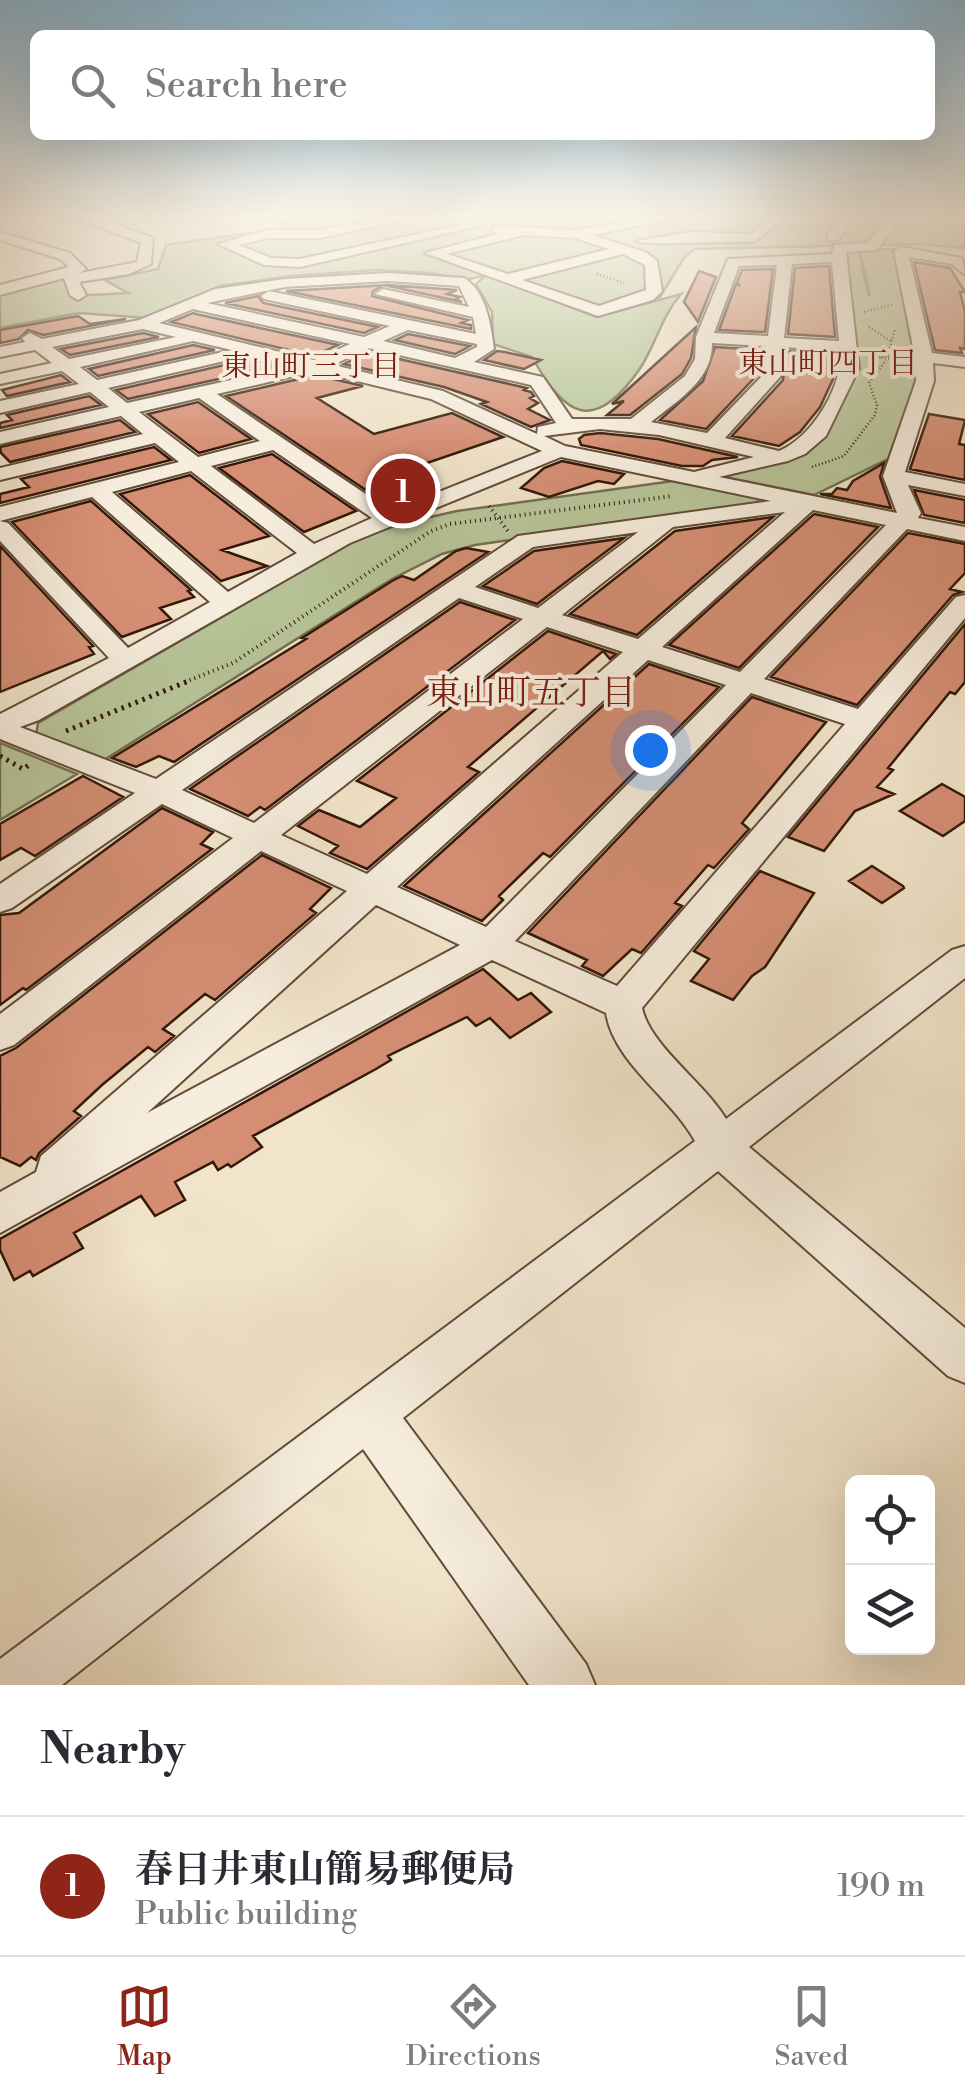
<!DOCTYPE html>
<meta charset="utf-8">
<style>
:root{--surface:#fff;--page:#f2f2f3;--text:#2b2b33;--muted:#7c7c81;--line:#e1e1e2;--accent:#8f2418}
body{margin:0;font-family:"Libre Bodoni","Noto Serif JP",serif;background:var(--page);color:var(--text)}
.controls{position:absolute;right:30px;bottom:30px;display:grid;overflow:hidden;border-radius:15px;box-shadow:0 10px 40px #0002}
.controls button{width:90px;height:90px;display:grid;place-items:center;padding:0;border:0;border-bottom:2px solid var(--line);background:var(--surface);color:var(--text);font:50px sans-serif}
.you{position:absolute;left:650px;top:750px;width:35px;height:35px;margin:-25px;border:8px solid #fff;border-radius:50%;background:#1a73e8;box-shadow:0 0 0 15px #1a73e833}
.badge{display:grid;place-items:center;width:65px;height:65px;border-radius:50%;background:var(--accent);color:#fff;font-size:32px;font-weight:700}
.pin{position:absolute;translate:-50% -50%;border:5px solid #fff;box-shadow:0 2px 10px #0006}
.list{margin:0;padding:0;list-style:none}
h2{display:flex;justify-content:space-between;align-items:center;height:130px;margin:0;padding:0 40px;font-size:42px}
h2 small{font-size:32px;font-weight:400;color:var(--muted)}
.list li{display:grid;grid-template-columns:65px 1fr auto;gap:30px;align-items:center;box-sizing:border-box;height:140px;padding:0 40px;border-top:2px solid var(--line)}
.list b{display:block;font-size:38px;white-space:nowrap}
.list p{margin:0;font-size:32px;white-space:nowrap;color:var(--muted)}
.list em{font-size:32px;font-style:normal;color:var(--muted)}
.icon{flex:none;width:55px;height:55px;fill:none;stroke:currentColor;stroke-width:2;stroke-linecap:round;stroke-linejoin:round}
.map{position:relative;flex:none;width:965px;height:1685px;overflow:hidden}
.search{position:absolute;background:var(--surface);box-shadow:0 10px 40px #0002;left:30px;right:30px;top:30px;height:110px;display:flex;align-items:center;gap:25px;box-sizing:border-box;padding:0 35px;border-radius:15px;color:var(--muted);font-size:38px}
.sheet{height:270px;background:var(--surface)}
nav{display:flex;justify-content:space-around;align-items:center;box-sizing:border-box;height:140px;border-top:2px solid var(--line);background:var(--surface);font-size:28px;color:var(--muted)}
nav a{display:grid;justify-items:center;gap:5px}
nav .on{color:var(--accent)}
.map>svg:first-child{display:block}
.green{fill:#b7c599;stroke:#746e50;stroke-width:2.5}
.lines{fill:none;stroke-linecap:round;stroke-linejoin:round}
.stream{stroke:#717c73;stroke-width:4}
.building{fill:#d58e74;stroke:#321808;stroke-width:2.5}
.minor-casing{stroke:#624b38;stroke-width:4}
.path-far2{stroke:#321808;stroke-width:2.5;stroke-dasharray:1 2.5;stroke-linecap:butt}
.path-far1{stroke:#321808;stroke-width:4;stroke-dasharray:1 4;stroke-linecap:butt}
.path{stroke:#321808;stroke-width:5;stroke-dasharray:2.5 5;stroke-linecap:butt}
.minor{fill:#f6eddd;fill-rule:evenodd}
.labels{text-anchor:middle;stroke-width:8;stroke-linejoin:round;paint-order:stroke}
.far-neighbourhood-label{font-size:30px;fill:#7a1f14;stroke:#f6eddd}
.neighbourhood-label{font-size:35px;fill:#7a1f14;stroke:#f6eddd}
</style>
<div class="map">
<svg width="965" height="1685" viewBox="0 0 965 1685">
<rect width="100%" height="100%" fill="#f1e4ca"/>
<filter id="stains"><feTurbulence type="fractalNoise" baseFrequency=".002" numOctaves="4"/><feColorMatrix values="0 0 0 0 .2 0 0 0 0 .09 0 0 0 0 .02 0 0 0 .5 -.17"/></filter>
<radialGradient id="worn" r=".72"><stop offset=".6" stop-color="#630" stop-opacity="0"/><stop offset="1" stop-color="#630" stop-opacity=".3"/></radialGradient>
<path class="green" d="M262,216H965V248L920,244L694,249L684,258L660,297L597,314L512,285L597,317L681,294C660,319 656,345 639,370C593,435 565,416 532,357L493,344L492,312L476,284L486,275L466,280L430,273L376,270L291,276L220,286L147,318L79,313L0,328V293L64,279L72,296L128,293L105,280L158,269L166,245L297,226Z
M847,247L896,250L919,379L892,457L814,495L729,478L726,473L799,455L856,365Z
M673,481L757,498L760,504L475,545L442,554L392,579L104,760L36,735L38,723L350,543L395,525L457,511Z
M0,743L77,774L0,820Z"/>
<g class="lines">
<path class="stream" d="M0,221L34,216
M869,294L859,250L886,216"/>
</g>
<path class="building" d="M914,262L950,268L965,292H960L965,312V349L960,348L962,353L935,350Z
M829,266L835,337L788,334L795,268Z
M773,269L765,332L719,330L736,284L740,286L737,282L742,270Z
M699,271L716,277L698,322L684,302Z
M384,285L373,291L372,296L468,320L461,323L471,325V329L286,291L388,285L457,290L447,294L460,297L456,299L462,302Z
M258,296L263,303L378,327L364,333L225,303Z
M193,313L196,314L338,345L314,356L171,322Z
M78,316L90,324L126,319L43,335L28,330L19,339L0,343V330Z
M696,327L691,358L682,374L630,415H607L624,401L612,404Z
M143,333L159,337L70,355L61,349Z
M408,334L470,346L455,354L395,340Z
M193,345L215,350L98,376L89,369Z
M715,347L762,350L758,374L706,429L660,420L703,381Z
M497,351L505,352L541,360L524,369L484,360Z
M786,351L836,354L830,373L834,374L833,379L820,407L800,432L779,446L732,436L783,380Z
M368,352L527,388L524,390L531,392L534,396L530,398L538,403L528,409L550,420L531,427L481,404L487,402L444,387L344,364Z
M250,359L278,366L128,399L116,390Z
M61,375L70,382L7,396L2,390Z
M316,375L363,386L317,398L374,434L452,413L503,437L418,466L426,471L401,479L423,492L385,503L226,396Z
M89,396L101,405L0,428V423L12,420L7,415Z
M198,402L251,439L199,453L148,414Z
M929,414L965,420L959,444L965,445V480L910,469Z
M120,420L135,432L10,462L1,453L0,447Z
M600,433L658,439L738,457L712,460L703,466H682L581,445L579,439L584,435Z
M154,447L171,460L0,503V494L29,487L21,479Z
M272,454L356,511L304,532L219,468Z
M562,461L624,474L614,484L598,481L549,497L521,488L544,468Z
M884,463L880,477L891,508L820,494H832L837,488L847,490L853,481Z
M190,475L269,536L222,550L267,566L221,581L120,494Z
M914,490L965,500V523L924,515Z
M91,501L191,590L188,591L194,597L160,608L171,619L122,637L12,522Z
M814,514L878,527L739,668L669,645Z
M773,517L637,635L570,614L675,531Z
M908,533L965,544V573L950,589L962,592L953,595L857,705L771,677Z
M624,538L537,604L483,586L534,551Z
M0,546L93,646L89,647L94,654L0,692Z
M466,548L488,552L174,762L159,756L136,767L112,758L306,639L302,638L392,581L402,576L414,580L456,551Z
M460,602L515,620L265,810L260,807L248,816L190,789Z
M965,624V682L955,694L950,692L888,768L893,770L877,787L894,794L855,811L824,851L788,837Z
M548,631L616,654L610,659L603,651L468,767L479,772L367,869L330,853L338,846L298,826L319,810L360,827L396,798L357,781Z
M649,664L719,687L550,857L543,853L539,857L499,896L503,900L482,921L404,886Z
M752,697L826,722L742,823L749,829L714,868L708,865L675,903L682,906L641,953L632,949L603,976L582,966L587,960L528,933Z
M83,776L123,797L35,856L21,848L0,860V824Z
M942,784L965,797V821L943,836L900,811Z
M162,808L213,832L201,844L212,849L26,990L23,988L0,1005V915L19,913Z
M262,855L331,888L310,909L316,913L215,1000L205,994L163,1029L174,1036L155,1052L148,1047L102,1085L74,1111L81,1116L39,1153L36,1160L31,1157L20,1166L0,1157V1056L16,1048Z
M872,866L903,886L904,888L882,903L849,881Z
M760,871L814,893L765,967L752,976L733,1000L691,981L709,959L694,951Z
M483,969L518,1000L531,993L551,1012L510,1038L490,1018L476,1026L467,1017L388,1056L391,1060L376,1069L253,1136L262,1147L231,1167L228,1164L218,1170L213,1162L175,1182L185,1200L155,1216L141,1196L74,1233L83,1248L33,1276L30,1271L14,1280L0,1250V1239Z"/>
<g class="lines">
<defs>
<path id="minor" d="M54,216L96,217L153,238L151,264L129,274L79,282L86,295L78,300L70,295L64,278L0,295V285L69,267L60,259L0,240V232L70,253L86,269L80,273L137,262L141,243L93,225Z
M396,216H421L320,238H268L239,245L271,258L300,259L473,222L480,226L300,267L264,265L218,244L268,230H320Z
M657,216H683L593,235L647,253L657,261L662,291L653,300L598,316L425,253L498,234L491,230L498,226L577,230ZM524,235L575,238L609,249L508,274L447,254ZM623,254L645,265L646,290L599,306L522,280Z
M773,216H786L754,242C735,241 645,246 637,241L689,232L751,234Z
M845,216H858L838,240H828V234Z
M891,216H903L877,250L846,252L859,368L826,436L805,454L788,461L719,477L897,513L883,476L916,381L915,357L894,251L901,247L962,258L965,275L952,264L909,257L932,353L965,357V367L933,363L934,381L905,472L965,484V496L908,485L921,513L918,518L965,527V541L907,529L764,679L858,709L956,597L965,595V618L642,1008C650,1046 704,1082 726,1119L952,950L965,946V978L749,1147L965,1328V1383L948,1376L718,1171L403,1418L586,1664L595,1685H529L363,1449L62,1685H0V1659L695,1141C671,1097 614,1063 606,1013L492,960L0,1233V1192L36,1172L41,1156L347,891L261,851L14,1045L0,1050V1014L233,838L162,804L12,908L0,912V884L135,793L0,739V714L109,658L0,541V521L8,523L128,648L210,602L92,497L0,521V507L179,462L155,443L0,480V468L143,434L121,416L0,444V432L109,407L90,392L0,413V401L79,384L62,371L0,384V374L52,363L35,350L0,357V347L25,342L22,338L30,333L42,339L139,320L215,289L285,279L388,273L464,278C486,291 491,325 494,349L474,362L543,377L572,419H631L685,376L695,359L696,337L728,259L832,254L834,245L868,243ZM832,262L839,341L784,338L792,264ZM777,265L768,336L714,333L739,266ZM388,281L459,286L469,307L383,289L375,294L473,317L476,334L269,291L261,296L264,299L390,326L364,337L207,303L285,287ZM193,309L197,310L350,344L314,360L159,323ZM143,329L176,337L69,359L52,347ZM408,330L477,344V347L455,358L383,341ZM193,341L232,350L97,380L80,367ZM712,343L766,346L762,376L707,433L651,422C678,400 713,380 712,343ZM783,347L840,351C843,387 812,437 779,451L725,438L780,377ZM368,348L531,385L556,423L538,427L537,434L443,391L333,365ZM250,355L294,366L127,403L108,388ZM316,371L431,399L542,451L391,511L217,394ZM199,398L260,441L198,457L139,412ZM600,429L659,435L754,457L694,472L565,446L544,436ZM273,450L372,518L314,544L211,466ZM561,457L771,501L518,536L156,779L20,727L39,720L350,543ZM191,471L297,553L228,592L112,492ZM813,510L886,525L740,672L662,647ZM785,512L638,639L562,615L673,527ZM638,532L538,608L475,587L533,547ZM459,598L523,619L254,823L182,790ZM547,627L623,652L367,874L281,835ZM648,660L726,685L486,927L397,887ZM751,693L845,724L617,986L515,941ZM376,905L460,945L147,1113Z"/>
</defs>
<use href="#minor" class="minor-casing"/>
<path class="path-far2" d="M935,216L965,219
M790,225L819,228
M597,274L624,283
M864,312L892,305
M869,327L891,341
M888,355L895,329
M888,355L895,359L879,357Z
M812,467L844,456L875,415L877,405L869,383L886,360"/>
<path class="path-far1" d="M489,506L508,531
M185,682L233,663L431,531L450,524L673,496"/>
<path class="path" d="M66,731L191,680
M0,756L23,769L32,763"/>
<use href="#minor" class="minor"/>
</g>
<linearGradient id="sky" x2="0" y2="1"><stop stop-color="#89b8d6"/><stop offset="0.48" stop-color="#f9f3e7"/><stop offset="1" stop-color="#f9f3e7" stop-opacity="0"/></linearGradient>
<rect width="965" height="452" fill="url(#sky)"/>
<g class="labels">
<g class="far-neighbourhood-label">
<text x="828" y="373">東山町四丁目</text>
<text x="311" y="376">東山町三丁目</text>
</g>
<g class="neighbourhood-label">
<text x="531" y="704">東山町五丁目</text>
</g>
</g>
<rect width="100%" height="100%" filter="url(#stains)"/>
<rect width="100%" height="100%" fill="url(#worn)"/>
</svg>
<div class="controls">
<button><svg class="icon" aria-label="locate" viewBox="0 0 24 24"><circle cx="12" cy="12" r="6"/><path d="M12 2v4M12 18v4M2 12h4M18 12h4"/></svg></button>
<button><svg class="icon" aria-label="layers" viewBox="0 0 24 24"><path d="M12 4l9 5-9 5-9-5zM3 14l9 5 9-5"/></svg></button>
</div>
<div class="you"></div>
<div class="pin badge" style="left:403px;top:491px">1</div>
<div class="search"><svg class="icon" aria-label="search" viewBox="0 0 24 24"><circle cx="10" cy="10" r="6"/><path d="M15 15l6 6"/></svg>Search here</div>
</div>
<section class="sheet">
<h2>Nearby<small></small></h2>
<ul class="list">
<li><span class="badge">1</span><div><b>春日井東山簡易郵便局</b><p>Public building</p></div><em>190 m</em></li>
</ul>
</section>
<nav>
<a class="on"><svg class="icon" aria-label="map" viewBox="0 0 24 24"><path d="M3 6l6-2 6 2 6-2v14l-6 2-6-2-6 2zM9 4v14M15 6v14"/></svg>Map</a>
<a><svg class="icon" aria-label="directions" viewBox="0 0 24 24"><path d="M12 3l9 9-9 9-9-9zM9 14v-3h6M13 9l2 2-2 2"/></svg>Directions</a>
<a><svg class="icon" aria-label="saved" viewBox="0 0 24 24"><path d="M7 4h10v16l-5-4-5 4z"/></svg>Saved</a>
</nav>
